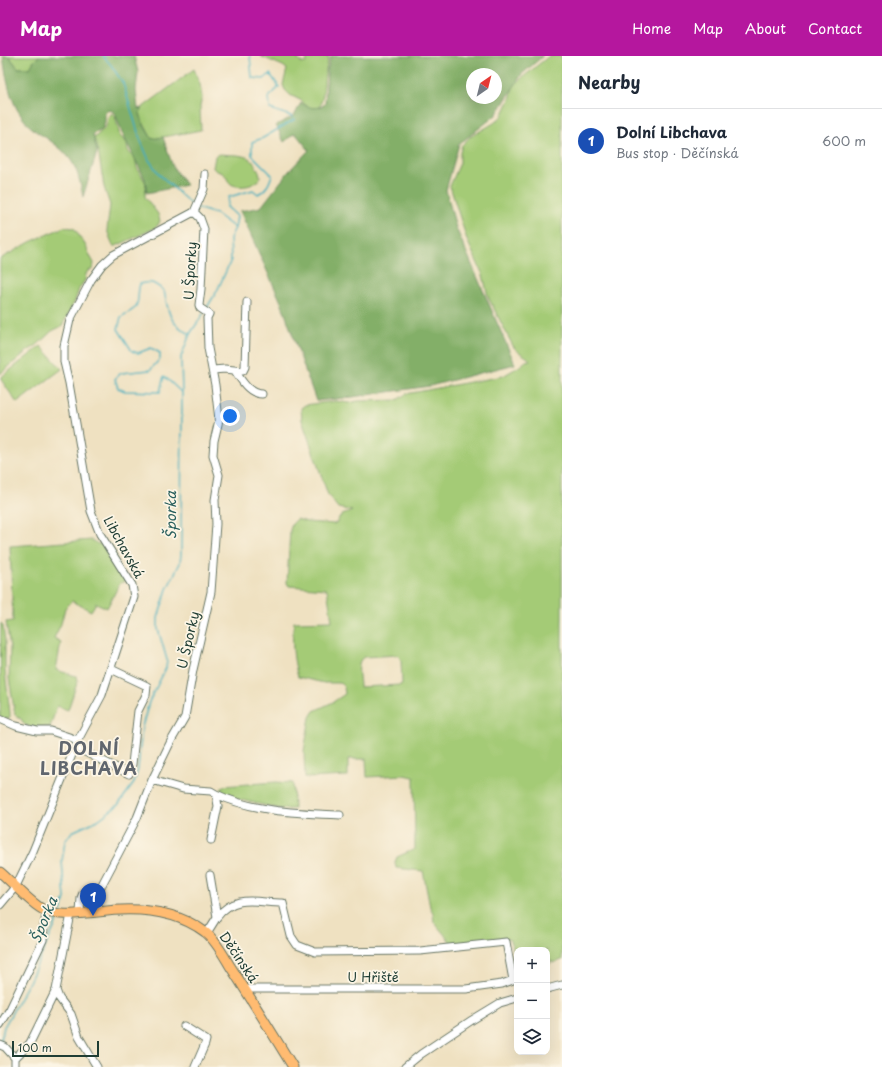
<!DOCTYPE html>
<meta charset="utf-8">
<style>
:root{--surface:#fff;--page:#f2f2f3;--text:#1f2937;--muted:#747a83;--line:#e0e1e3;--accent:#b5179e}
body{margin:0;font-family:"Playpen Sans",sans-serif;background:var(--page);color:var(--text)}
.controls{position:absolute;right:12px;bottom:12px;display:grid;overflow:hidden;border-radius:8px;box-shadow:0 4px 16px #0002}
.controls button{width:36px;height:36px;display:grid;place-items:center;padding:0;border:0;border-bottom:1px solid var(--line);background:var(--surface);color:var(--text);font:20px sans-serif}
.compass{position:absolute;left:466px;top:12px;width:36px;height:36px;border-radius:50%;background:var(--surface);box-shadow:0 4px 16px #0002;rotate:35deg}
.scale{position:absolute;left:12px;bottom:10px;width:87px;box-sizing:border-box;padding-left:4px;border:2px solid #1f3d34;border-top:0;font-size:11px;line-height:14px;white-space:nowrap;color:#1f3d34;-webkit-text-stroke:3px #fcf5e5;paint-order:stroke}
.you{position:absolute;left:230px;top:360px;width:14px;height:14px;margin:-10px;border:3px solid #fff;border-radius:50%;background:#1a73e8;box-shadow:0 0 0 6px #1a73e833}
.badge{display:grid;place-items:center;width:26px;height:26px;border-radius:50%;background:var(--accent);color:#fff;font-size:13px;font-weight:700}
.pin{position:absolute;translate:-50% -33px;filter:drop-shadow(0 1px 2px #0008)}
.pin::after{content:'';position:absolute;top:21px;width:14px;height:12px;background:inherit;clip-path:polygon(0 0,100% 0,50% 100%)}
.list{margin:0;padding:0;list-style:none}
h2{display:flex;justify-content:space-between;align-items:center;height:52px;margin:0;padding:0 16px;font-size:17px}
h2 small{font-size:13px;font-weight:400;color:var(--muted)}
.list li{display:grid;grid-template-columns:26px 1fr auto;gap:12px;align-items:center;box-sizing:border-box;height:64px;padding:0 16px;border-top:1px solid var(--line)}
.list b{display:block;font-size:15px;white-space:nowrap}
.list p{margin:0;font-size:13px;white-space:nowrap;color:var(--muted)}
.list em{font-size:13px;font-style:normal;color:var(--muted)}
.icon{flex:none;width:22px;height:22px;fill:none;stroke:currentColor;stroke-width:2;stroke-linecap:round;stroke-linejoin:round}
.map{position:relative;flex:none;width:562px;height:1011px;overflow:hidden}
header{display:flex;align-items:center;gap:24px;box-sizing:border-box;height:56px;padding:0 20px;background:var(--accent);color:#fff}
header strong{font-size:19px}
nav{display:flex;gap:22px;margin-inline-start:auto;font-size:14px}
main{display:flex}
aside{flex:1;background:var(--surface)}
.map>svg:first-child{display:block}
.green{fill:#a4cb76;stroke:#628455;fill-rule:evenodd}
.forest{fill:#83af67;stroke:#51764e;fill-rule:evenodd}
.lines{fill:none;stroke-linecap:round;stroke-linejoin:round}
.stream{stroke:#3fadbd;stroke-width:1.5}
.minor-casing{stroke:#687665;stroke-width:9}
.major-casing{stroke:#687665;stroke-width:11}
.minor{stroke:#fff;stroke-width:7}
.major{stroke:#ffbb71;stroke-width:9}
.labels{text-anchor:middle;stroke-width:3.5;stroke-linejoin:round;paint-order:stroke}
.street-label{font-size:13px;fill:#1f3d34;stroke:#fcf5e5}
.water-label{font-size:14px;font-style:italic;fill:#295f5d;stroke:#fcf5e5}
.district-label{font-size:17px;font-weight:bold;letter-spacing:1px;fill:#60666e;stroke:#fcf5e5}
</style>
<header>
<strong>Map</strong>
<nav><a>Home</a><a>Map</a><a>About</a><a>Contact</a></nav>
</header>
<main>
<div class="map">
<svg width="562" height="1011" viewBox="0 0 562 1011">
<rect width="100%" height="100%" fill="#fcf5e5"/>
<filter id="ink" filterUnits="userSpaceOnUse"><feTurbulence type="fractalNoise" baseFrequency=".025" numOctaves="2"/><feDisplacementMap in="SourceGraphic" scale="8" xChannelSelector="R" yChannelSelector="G"/><feConvolveMatrix kernelMatrix="1 2 1 2 8 2 1 2 1" color-interpolation-filters="sRGB"/></filter>
<filter id="wash" filterUnits="userSpaceOnUse"><feTurbulence type="fractalNoise" baseFrequency=".012" numOctaves="4" result="noise"/><feDisplacementMap in="SourceGraphic" scale="16" xChannelSelector="R" yChannelSelector="G"/><feGaussianBlur stdDeviation="0.9" result="paint"/><feColorMatrix in="noise" values="0 0 0 0 0 0 0 0 0 0 0 0 0 0 0 0 0 1.4 0 .05"/><feComposite in="paint" operator="in"/></filter>
<g filter="url(#wash)">
<rect width="100%" height="100%" fill="#efe1c1"/>
<path class="green" d="M9,0H39L34,5L30,12H18Z
M260,0H299L298,4L302,7H306L307,3L304,0H329L325,18L323,39L320,51L311,52L305,49L302,45L290,39L285,34L283,29L287,13L283,10Z
M549,0H562V904L552,907V905H550V908L547,909V894H517V912L514,911L513,891L509,883L453,889L434,866L433,857L430,851L423,815L396,812L395,806L397,801L415,793L414,721L403,719L367,721L366,703H348V720L305,722L304,695L310,661L314,655L333,646L345,638L344,631L340,627H324L298,621C293,605 291,583 294,566L332,565L327,533L289,530L287,527L290,474L292,468L297,463L307,466L334,468L337,466L340,460L352,455L338,452L328,439L302,364L301,352L305,349L336,345L349,347L358,345L397,344L406,338L503,320L520,310L526,305L530,304C524,298 518,297 513,290L488,241L483,219L467,184L450,130L460,107V97L462,89L470,81L494,67L502,60L510,43L513,31L523,21ZM398,599L401,604L402,627L401,629L360,631C360,622 355,605 364,601Z
M194,13L200,28L202,41L200,50L201,74L152,83L143,66L139,54Z
M112,57L115,60L120,80L127,87C127,95 129,97 135,102L137,112L146,127L145,141L158,158L160,165L158,169L153,173L116,190H113L107,174L110,149L104,131L99,100L94,82L106,71L108,62Z
M219,98C227,99 235,98 243,100C249,101 252,104 255,109C257,113 260,116 260,120C259,130 239,133 231,128C227,125 227,121 224,118C220,115 216,116 213,112L215,100Z
M64,171L74,172L86,190L89,198L94,207L93,213L88,215L86,218L85,224L79,233L75,245L62,270L52,275L37,289L26,296L0,318V203L30,186Z
M41,290L62,313L17,347L0,322Z
M92,484L98,488H102L125,524L124,526L120,527L107,552L96,547L91,555L72,545L65,552L61,568L54,582L61,586L56,614L76,620L78,624L68,654L57,650L50,671H31L25,669L21,663L15,659L9,622L10,592L6,566L13,565L10,490Z
M1,567L3,569L5,586V615L10,657V661L8,663L0,661Z
M276,726L293,727L294,753H281L232,742L223,738L221,734L223,730Z"/>
<path class="forest" d="M3,0H9L18,12H30L34,5L39,0H134L138,16L136,34L138,53L141,52C138,64 146,72 152,83L163,81L173,111L186,129L147,137L145,123L122,77L115,57L110,54L105,56V65L103,72L93,78L97,96L83,141C77,108 72,100 45,81C36,76 28,70 22,61C9,43 6,21 3,0Z
M331,0H543L522,18L496,59L459,88L446,134L456,172L515,308L430,330L353,341L316,345L281,246L240,155L261,151L289,115L309,94L295,77L284,86L276,69L294,60L301,47C310,52 316,54 325,48L327,15ZM472,18H496V42H472Z"/>
<g class="lines">
<path class="stream" d="M103,0L111,9L123,27L140,83L149,104L160,119L194,151
M197,152L216,158L235,172
M206,253L217,235L231,204L230,182L235,172L237,160L227,151L229,141L253,134L258,138C267,133 269,128 272,119L252,99V86L263,82L295,63L291,60L270,53L269,41L279,31L270,18L264,23L252,22L250,0
M181,336L164,320L160,336L125,335L118,332L115,323L121,317L150,314L160,303V297L151,292L138,297L132,295L118,273L121,261C125,258 132,255 135,252C140,246 137,235 140,228C152,224 155,228 164,235C169,257 168,267 190,278
M61,855L65,842L62,805L65,785L72,776L98,764L118,749L134,727L138,713L142,671L149,646L166,612L167,604L158,573V562L167,533L180,507L181,498L182,337L181,301L190,278L203,258
M0,988L4,971L29,926L59,861"/>
</g>
</g>
<g filter="url(#ink)">
<g class="lines">
<defs>
<path id="minor" d="M194,156L204,133L205,118
M213,314L225,313L243,315L245,311L247,246
M235,315C242,325 249,338 262,338
M0,663L16,670L37,675H51L78,684
M75,691L129,718L132,708L138,655L146,639L147,630L111,613
M152,724L183,733L211,735L216,738L218,750L211,784
M216,738C254,756 299,757 340,759
M96,840L137,762L152,724L171,685L185,661L193,614L211,536L216,468L215,444L219,419L213,399L214,385L219,364L215,329L208,292L207,262L209,258L200,252L199,249L201,233L204,173L200,162L194,156
M0,849L16,830L33,795L78,684L102,639L134,541L132,529L100,478L91,455L69,327L64,306V290L70,264L91,224L102,209L113,199L194,156
M80,857L81,842L83,837L88,835L93,836L96,840L99,855
M217,861C236,837 257,847 283,847L291,880L297,889L315,896L420,895L506,886L513,924L502,928L466,933H245
M207,877L217,861L210,819
M547,933L562,929
M56,934L59,942L71,958L79,981L97,1011
M0,969L10,953L43,884L44,869L47,855
M184,970L206,984L205,988L195,1011
M0,989L5,991L15,1002
M15,1011V1002L30,987L56,934L71,858
M405,1011L421,998L472,964L500,947L517,942"/>
<path id="major" d="M0,816C12,826 33,850 46,855C63,861 81,857 98,856C135,851 174,853 205,876C215,883 224,900 230,910C252,944 272,977 293,1011"/>
</defs>
<use href="#minor" class="minor-casing"/>
<use href="#major" class="major-casing"/>
<use href="#minor" class="minor"/>
<use href="#major" class="major"/>
</g>
</g>
<g class="labels">
<g class="street-label">
<text transform="translate(190 215) rotate(-87)" y="5">U Šporky</text>
<text transform="translate(124 491) rotate(61)" y="5">Libchavská</text>
<text transform="translate(188 584) rotate(-77)" y="5">U Šporky</text>
<text transform="translate(239 901) rotate(56)" y="5">Děčínská</text>
<text x="373" y="926">U Hřiště</text>
</g>
<g class="water-label">
<text transform="translate(171 459) rotate(-90)" y="5">Šporka</text>
<text transform="translate(44 864) rotate(-68)" y="5">Šporka</text>
</g>
<g class="district-label">
<text x="89" y="699">DOLNÍ<tspan x="89" dy="20">LIBCHAVA</tspan></text>
</g>
</g>
</svg>
<div class="controls">
<button>+</button>
<button>−</button>
<button><svg class="icon" aria-label="layers" viewBox="0 0 24 24"><path d="M12 4l9 5-9 5-9-5zM3 14l9 5 9-5"/></svg></button>
</div>
<svg class="compass" viewBox="-18 -18 36 36"><path d="M0-13l5 13h-10z" fill="#e53935"/><path d="M0 13l5-13h-10z" fill="#747a83"/></svg>
<div class="scale">100 m</div>
<div class="you"></div>
<div class="pin badge" style="left:93px;top:860px;background:#1a4fb4">1</div>
</div>
<aside>
<h2>Nearby<small></small></h2>
<ul class="list">
<li><span class="badge" style="background:#1a4fb4">1</span><div><b>Dolní Libchava</b><p>Bus stop · Děčínská</p></div><em>600 m</em></li>
</ul>
</aside>
</main>
